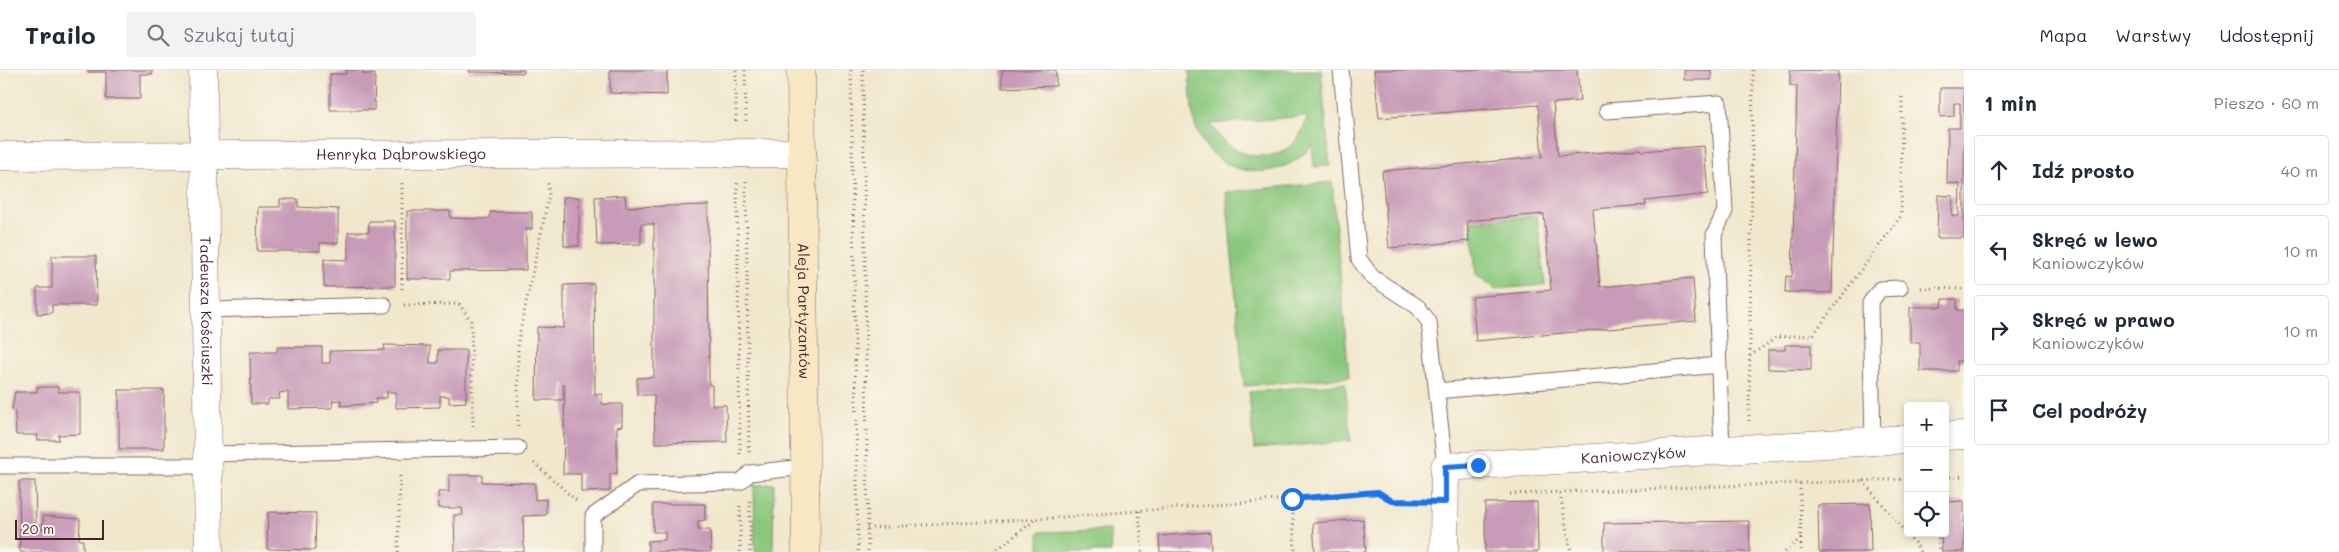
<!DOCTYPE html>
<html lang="pl">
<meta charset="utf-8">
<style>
:root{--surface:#fff;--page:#f2f2f3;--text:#1f2937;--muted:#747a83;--line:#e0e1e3}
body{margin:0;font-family:Mali,sans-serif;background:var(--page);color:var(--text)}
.controls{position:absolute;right:15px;bottom:15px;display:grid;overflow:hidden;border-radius:5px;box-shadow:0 2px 8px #0003}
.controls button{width:45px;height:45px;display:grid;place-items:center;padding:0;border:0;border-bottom:1px solid var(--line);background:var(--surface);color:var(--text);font:25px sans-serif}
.scale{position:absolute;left:15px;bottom:12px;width:89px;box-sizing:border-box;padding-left:5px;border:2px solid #4a1f2b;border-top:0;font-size:14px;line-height:18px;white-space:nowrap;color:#4a1f2b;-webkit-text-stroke:4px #fbf7ec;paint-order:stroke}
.stop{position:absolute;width:15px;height:15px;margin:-11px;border:4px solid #1a73e8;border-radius:50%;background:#fff}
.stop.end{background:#1a73e8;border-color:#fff;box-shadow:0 1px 5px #0008}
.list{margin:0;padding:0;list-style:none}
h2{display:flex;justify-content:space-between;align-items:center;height:65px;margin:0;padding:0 20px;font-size:21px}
h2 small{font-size:16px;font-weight:400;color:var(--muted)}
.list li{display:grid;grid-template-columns:32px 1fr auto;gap:15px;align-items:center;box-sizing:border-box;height:70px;margin:0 10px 10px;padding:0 10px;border:1px solid var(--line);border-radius:5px}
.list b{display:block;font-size:19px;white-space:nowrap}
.list p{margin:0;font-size:16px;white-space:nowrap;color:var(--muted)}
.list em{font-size:16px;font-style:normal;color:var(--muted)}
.icon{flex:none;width:28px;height:28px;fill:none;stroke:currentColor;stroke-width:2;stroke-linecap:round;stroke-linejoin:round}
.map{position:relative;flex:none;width:1964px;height:482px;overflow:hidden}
header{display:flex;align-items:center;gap:30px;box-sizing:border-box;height:70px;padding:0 25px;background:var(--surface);border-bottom:1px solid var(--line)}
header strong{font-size:24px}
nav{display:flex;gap:28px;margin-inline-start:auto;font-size:18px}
.search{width:350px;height:45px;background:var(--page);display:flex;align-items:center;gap:12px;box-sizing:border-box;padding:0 18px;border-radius:5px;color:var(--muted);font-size:19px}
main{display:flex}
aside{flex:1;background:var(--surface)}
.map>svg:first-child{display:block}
.green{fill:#8ac77d;stroke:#6a7354;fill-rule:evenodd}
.building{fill:#c89bb8}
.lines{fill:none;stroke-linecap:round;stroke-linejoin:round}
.lane-casing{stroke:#846563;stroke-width:17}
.street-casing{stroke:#846563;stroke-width:29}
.secondary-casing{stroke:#846563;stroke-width:29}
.path{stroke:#846563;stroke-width:3;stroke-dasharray:1 4;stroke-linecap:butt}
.lane{stroke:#fff;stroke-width:15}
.street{stroke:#fff;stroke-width:28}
.secondary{stroke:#f7e8c3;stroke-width:28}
.route{stroke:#1a73e8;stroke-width:6}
.labels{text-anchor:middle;stroke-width:5;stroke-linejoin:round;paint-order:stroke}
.street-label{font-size:15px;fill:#4a1f2b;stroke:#fbf7ec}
</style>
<header>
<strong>Trailo</strong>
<div class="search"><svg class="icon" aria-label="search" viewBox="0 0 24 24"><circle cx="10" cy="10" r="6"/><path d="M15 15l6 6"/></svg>Szukaj tutaj</div>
<nav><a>Mapa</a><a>Warstwy</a><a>Udostępnij</a></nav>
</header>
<main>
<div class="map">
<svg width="1964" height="482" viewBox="0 0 1964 482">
<rect width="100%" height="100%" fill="#fbf7ec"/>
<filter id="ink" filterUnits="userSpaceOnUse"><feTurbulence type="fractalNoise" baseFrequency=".02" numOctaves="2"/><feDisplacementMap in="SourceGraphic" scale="10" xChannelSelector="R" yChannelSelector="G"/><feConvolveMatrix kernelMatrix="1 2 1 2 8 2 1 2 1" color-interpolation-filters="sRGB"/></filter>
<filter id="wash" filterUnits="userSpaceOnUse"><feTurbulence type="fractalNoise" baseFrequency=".0096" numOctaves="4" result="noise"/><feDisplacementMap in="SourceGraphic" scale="20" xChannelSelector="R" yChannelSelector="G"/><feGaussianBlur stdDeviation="1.12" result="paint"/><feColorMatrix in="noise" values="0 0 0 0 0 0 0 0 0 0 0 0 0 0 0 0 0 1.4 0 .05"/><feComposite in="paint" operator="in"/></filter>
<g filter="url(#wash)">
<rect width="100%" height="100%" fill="#f0e7cc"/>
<path class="green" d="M1189,0H1321L1330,96L1314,97L1312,75C1281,115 1217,109 1197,61C1190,42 1191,19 1189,0ZM1307,46C1297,97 1235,99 1211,54Z
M1332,112L1349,307L1244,316L1226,122Z
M1537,146L1545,215L1495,219L1476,204L1471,152Z
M1345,313L1351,371L1254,379L1249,322Z
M774,414L773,482H755L754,415Z
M1110,460L1111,482H1039V462Z"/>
<g id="blocks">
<path class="building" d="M87,0H152V4H140V29H106V2H87Z
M346,0H363V4H375L374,40H330V4H346Z
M469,0H524V3L469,2Z
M610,0H667V25L610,23Z
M1002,0H1056V16L1002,18Z
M1374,0H1577L1580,31L1553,33L1558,86L1641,79L1642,81L1704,76L1708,124L1645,131L1646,135L1593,139L1600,217L1693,208L1696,251L1476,271L1472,227L1551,220L1544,144L1467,151L1469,171L1389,178L1382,101L1542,87L1538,35L1379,48Z
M1684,0H1711V10H1684Z
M1790,0L1838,1L1832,223L1785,222L1786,206L1792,207L1797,16H1790Z
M1940,18H1964V168H1937L1938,125L1953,126L1952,146H1959L1960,114L1947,113L1948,58H1960V33H1954V46L1940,47Z
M625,125L626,137L710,135L708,137L709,315H712V335H726L727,372L655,373L654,325H637V308L654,307V154H641V174L597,175L595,127Z
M563,127H579V176H564Z
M280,129H298V137L338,139V173H320V181H257L258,137H280Z
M407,141H450V148L478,149L490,148V142H532V159H526V200L450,201V209H407Z
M369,151H395V216L324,217V189L348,190V162H369Z
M52,186H96L97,235H52V243L37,244V218H52Z
M594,214L595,324H602V334H622V356L617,357V404H610V421L581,422V404H563L565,314H563V330H536L537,257L564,258V215Z
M1943,229H1957V240H1964V291H1957V301H1920V272H1910V237H1942Z
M384,275L430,276V293H438V280H466V332L449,333V326H440V337L396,338V322H387V328H376V333L341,336V330L332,331L333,338L288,339V322L279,323L280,329H268V334H251L250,282H277V277H322V293H330V281L385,280Z
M1785,275H1811V300L1768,299V280H1785Z
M37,317H58V322H80V364L58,365L59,370H37L38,365H16L15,342L12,339L15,322H37Z
M119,320H164V379H119Z
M449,405H482V412L535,413V430L546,429V445L523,446L524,482H455L454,445H463L462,438H439L438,422H449Z
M19,411H35L36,459H43V446L80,449L79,470H83V482H20Z
M1964,431V482H1942L1941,463H1945V432Z
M1537,432L1538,482H1485V433Z
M653,434H705V450L698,451V460H710L711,482H648V471L665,470V462H653Z
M1870,434L1871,482H1819L1818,435Z
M268,442L316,443L315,480L267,479Z
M1363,449L1366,482H1315L1313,453Z
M1749,451L1750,482H1604V453Z
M1210,462L1211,482H1160L1159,466Z"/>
</g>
</g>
<g filter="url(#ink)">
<use href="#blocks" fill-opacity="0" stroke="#846563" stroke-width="1"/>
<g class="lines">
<defs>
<path id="lane" d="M1341,0L1359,189L1372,207L1418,237L1429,252L1445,397
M1607,41L1719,33L1725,141L1714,165L1722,380
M205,240L384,235
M1437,321L1719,295
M1873,370L1870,233L1880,219L1900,218
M207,384L518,378
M0,396H208
M593,482V446L638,414L740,412L750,403L804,397"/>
<g id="street">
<path id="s1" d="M203,0L209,482"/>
<path id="s2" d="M0,86L802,83"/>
<path d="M1945,366L1964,365"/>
<path id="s3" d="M1444,482L1445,397L1908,369"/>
</g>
<g id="secondary">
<path id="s4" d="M801,0L806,482"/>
</g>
</defs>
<use href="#lane" class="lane-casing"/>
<use href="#street" class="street-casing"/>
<use href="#secondary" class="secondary-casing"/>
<path class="path" d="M736,0V54
M745,0L746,54
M851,0L858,482
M863,0L868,482
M746,111L749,382
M402,113V222
M737,113L740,384
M1921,218L1964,219
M404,235L459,234L471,251L473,356
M1750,286L1777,267L1813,265L1901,146L1902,27
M1749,351L1753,0
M518,356V271L549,125L548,113
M534,393L578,432
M1945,407L1964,406
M1863,411L1917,476L1920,482
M1800,414L1801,482
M1510,424L1908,409
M1560,424L1571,482
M1292,429L1295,482
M750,431V482
M1139,441L1142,482
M867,458L1036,449L1378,422L1393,431H1415
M1938,463L1939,482
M398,482L400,403
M740,482V435
M994,482L1036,449
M1785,482L1801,468"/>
<use href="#lane" class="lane"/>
<use href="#street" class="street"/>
<use href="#secondary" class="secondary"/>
</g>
</g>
<g class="lines" filter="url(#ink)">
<path class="route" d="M1292,429L1378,422L1392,431L1445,432V397L1478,395"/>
</g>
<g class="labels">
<g class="street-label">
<text dy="5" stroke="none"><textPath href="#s2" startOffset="401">Henryka Dąbrowskiego</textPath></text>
<text dy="5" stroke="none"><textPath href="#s1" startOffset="241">Tadeusza Kościuszki</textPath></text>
<text dy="5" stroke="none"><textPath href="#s4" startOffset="241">Aleja Partyzantów</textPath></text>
<text dy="5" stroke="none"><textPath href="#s3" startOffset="274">Kaniowczyków</textPath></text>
</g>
</g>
</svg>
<div class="controls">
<button>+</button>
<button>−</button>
<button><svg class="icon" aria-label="locate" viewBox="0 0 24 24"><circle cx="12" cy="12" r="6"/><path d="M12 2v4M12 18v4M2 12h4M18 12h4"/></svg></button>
</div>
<div class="scale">20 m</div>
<div class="stop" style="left:1292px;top:429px"></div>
<div class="stop end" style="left:1478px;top:395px"></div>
</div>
<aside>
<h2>1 min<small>Pieszo · 60 m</small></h2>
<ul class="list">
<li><svg class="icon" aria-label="ahead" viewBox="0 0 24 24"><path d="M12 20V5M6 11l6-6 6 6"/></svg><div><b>Idź prosto</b></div><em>40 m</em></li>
<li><svg class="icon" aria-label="left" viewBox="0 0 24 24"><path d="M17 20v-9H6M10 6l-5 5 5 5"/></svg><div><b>Skręć w lewo</b><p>Kaniowczyków</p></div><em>10 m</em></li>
<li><svg class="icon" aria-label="right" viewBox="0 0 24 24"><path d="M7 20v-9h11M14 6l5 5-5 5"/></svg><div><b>Skręć w prawo</b><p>Kaniowczyków</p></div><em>10 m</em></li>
<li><svg class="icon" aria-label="arrive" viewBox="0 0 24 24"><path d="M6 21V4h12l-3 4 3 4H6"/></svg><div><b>Cel podróży</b></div></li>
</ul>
</aside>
</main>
